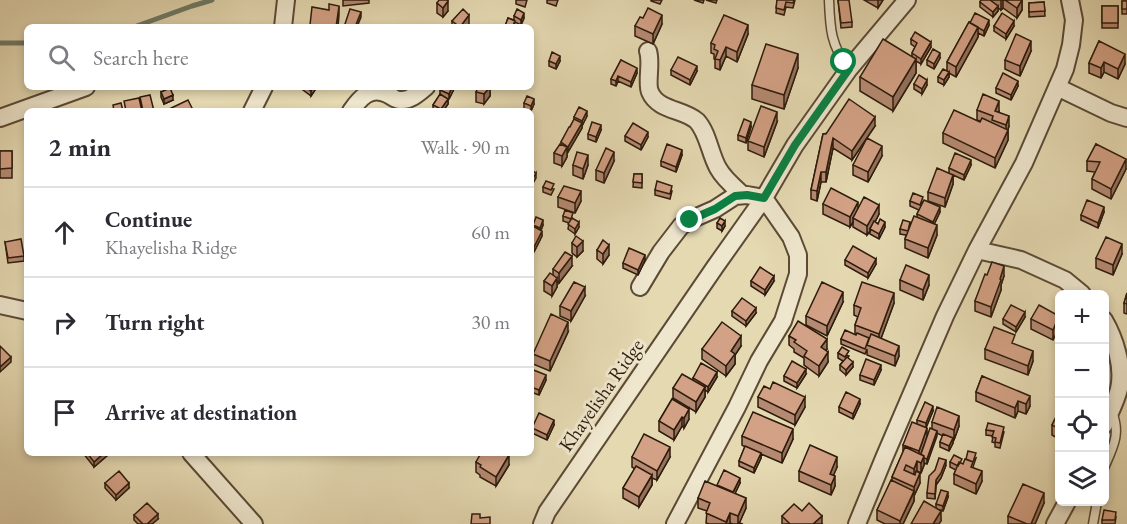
<!DOCTYPE html>
<meta charset="utf-8">
<style>
:root{--surface:#fff;--page:#f2f2f3;--text:#2b2b33;--muted:#7c7c81;--line:#e1e1e2}
body{margin:0;font-family:"EB Garamond",serif;background:var(--page);color:var(--text)}
.controls{position:absolute;right:18px;bottom:18px;display:grid;overflow:hidden;border-radius:9px;box-shadow:0 3px 9px #0003}
.controls button{width:54px;height:54px;display:grid;place-items:center;padding:0;border:0;border-bottom:2px solid var(--line);background:var(--surface);color:var(--text);font:30px sans-serif}
.stop{position:absolute;width:18px;height:18px;margin:-14px;border:4px solid #0b8043;border-radius:50%;background:#fff}
.stop.end{background:#0b8043;border-color:#fff;box-shadow:0 2px 6px #0008}
.list{margin:0;padding:0;list-style:none}
h2{display:flex;justify-content:space-between;align-items:center;height:78px;margin:0;padding:0 24px;font-size:26px}
h2 small{font-size:20px;font-weight:400;color:var(--muted)}
.list li{display:grid;grid-template-columns:39px 1fr auto;gap:18px;align-items:center;box-sizing:border-box;height:90px;padding:0 24px;border-top:2px solid var(--line)}
.list b{display:block;font-size:22px;white-space:nowrap}
.list p{margin:0;font-size:20px;white-space:nowrap;color:var(--muted)}
.list em{font-size:20px;font-style:normal;color:var(--muted)}
.icon{flex:none;width:33px;height:33px;fill:none;stroke:currentColor;stroke-width:2;stroke-linecap:round;stroke-linejoin:round}
.map{position:relative;flex:none;width:1127px;height:524px;overflow:hidden}
.search{position:absolute;background:var(--surface);box-shadow:0 3px 9px #0003;left:24px;top:24px;width:510px;height:66px;display:flex;align-items:center;gap:15px;box-sizing:border-box;padding:0 21px;border-radius:9px;color:var(--muted);font-size:22px}
.panel{position:absolute;background:var(--surface);box-shadow:0 3px 9px #0003;left:24px;top:108px;width:510px;height:348px;border-radius:9px}
.map>svg:first-child{display:block}
.lines{fill:none;stroke-linecap:round;stroke-linejoin:round}
.stream{stroke:#6d7b69;stroke-width:5}
.lane-casing{stroke:#5b4a35;stroke-width:11}
.street-casing{stroke:#5b4a35;stroke-width:20}
.lane{stroke:#eee6cd;stroke-width:8}
.street{stroke:#eee6cd;stroke-width:16}
.wall{fill:#b58a72;stroke:#2d1b0b;stroke-width:1.5}
.shaded-wall{fill:#94715d;stroke:#2d1b0b;stroke-width:1.5}
.building{fill:#d3a185;stroke:#2d1b0b;stroke-width:1.5}
.route{stroke:#0b8043;stroke-width:8}
.labels{text-anchor:middle;stroke-width:6;stroke-linejoin:round;paint-order:stroke}
.street-label{font-size:20px;fill:#2d1b0b;stroke:#eee6cd}
</style>
<div class="map">
<svg width="1127" height="524" viewBox="0 0 1127 524">
<rect width="100%" height="100%" fill="#e5d9b2"/>
<filter id="stains"><feTurbulence type="fractalNoise" baseFrequency=".00333" numOctaves="4"/><feColorMatrix values="0 0 0 0 .2 0 0 0 0 .09 0 0 0 0 .02 0 0 0 .5 -.17"/></filter>
<radialGradient id="worn" r=".72"><stop offset=".6" stop-color="#630" stop-opacity="0"/><stop offset="1" stop-color="#630" stop-opacity=".3"/></radialGradient>
<g class="lines">
<path class="stream" d="M134,27L192,6L212,0
M0,43H27"/>
<defs>
<path id="lane" d="M829,0C830,29 831,46 849,69
M1104,468C1113,447 1121,434 1112,412
M1093,524L1097,502"/>
<path id="street" d="M283,27L286,0
M648,51C652,63 646,83 650,92C658,111 684,109 697,121C708,133 710,154 718,168C724,179 734,187 743,195
M1057,87L1111,113L1127,118
M252,111L264,87
M351,111C360,98 370,86 387,94C392,96 395,100 400,100C410,101 419,93 426,87
M0,118L86,87
M977,250L1021,260L1065,280L1082,294
M640,287L661,252L681,226L690,220L715,209L735,196L747,195L764,198L791,237L798,255V274L783,321L759,361L737,407L675,524
M0,305L27,311
M1104,320C1115,339 1124,367 1119,389C1116,401 1110,413 1104,425
M191,453L254,524
M542,524L547,512L715,267L764,198L795,145L849,69L907,0
M857,524L884,458L945,316L977,250L1024,163L1065,69L1071,45L1074,20L1070,0
M1055,524L1067,502"/>
</defs>
<use href="#lane" class="lane-casing"/>
<use href="#street" class="street-casing"/>
<use href="#lane" class="lane"/>
<use href="#street" class="street"/>
</g>
<path class="wall" d="M343,0H369V3L343,6Z
M516,0H527L525,7L516,4Z
M547,0H558L556,6L547,3Z
M651,0H662L660,4L651,1Z
M694,0H704L703,3Z
M706,0H717L716,3Z
M777,0H795L793,8L786,7L784,15L776,13Z
M838,0L852,22V27L841,28Z
M864,0H883L878,8Z
M981,0H1022V10L1017,18L1003,8L1001,10L998,8V11L993,17L980,7V2Z
M1122,1H1127V14H1122Z
M1044,2L1045,16L1029,17V3Z
M437,3L448,11L443,17L437,13Z
M1102,6H1118V28H1102Z
M514,16L524,18L521,25L515,22L514,27H505L508,18L514,20Z
M452,21L469,25L467,27H452Z
M969,22L989,25L984,36L978,33V37L956,77L949,73V77L944,85L938,82V77L947,71V62Z
M662,24L653,44L635,36V26Z
M994,26H1014L1006,39L994,31Z
M748,34L737,62L726,56L720,70L715,68V60L714,59V54L711,53V43Z
M911,39L931,47L921,64L916,61V73L893,111L860,91V77L912,56V53L915,47L911,44Z
M1099,41L1125,64L1118,79L1104,72L1101,78L1089,73V63Z
M1031,51L1020,76L1005,69V60Z
M940,58L934,69L927,65V60Z
M621,60L637,73L631,87L618,81L616,86L611,84V79Z
M549,61H560L556,69L549,66Z
M798,68L784,109L752,99V85Z
M671,70L697,71L690,85L671,75Z
M914,84L927,85L922,94L914,89Z
M1018,86L1011,100L996,93V88Z
M299,87H317L311,96Z
M441,87H455L449,99H448V104L443,111H435L433,110V105L440,95V90Z
M490,87V96L484,104L476,102V92Z
M161,92L173,100L164,104L161,97Z
M524,103L534,104L531,111L524,108Z
M977,110L999,111V112L1009,126L1008,130V140L995,168L943,143V133L980,122V121L977,120Z
M587,116L582,126V128L568,152L567,151V157L562,166L554,163V153L561,145V142L574,120V117Z
M777,122L764,157L748,150V141Z
M875,126L852,160L833,148L826,182H821L817,201L811,199V190L823,134Z
M751,127L746,143L738,140V135Z
M601,130L596,142L588,139V134Z
M625,136L648,137L641,150L625,141Z
M1096,144L1126,169L1111,199L1092,189V179L1095,172L1087,171V161Z
M0,151H12V178H0Z
M682,155L676,172L661,166V161Z
M882,156L868,182L853,175V165Z
M614,161L604,183L596,180V170Z
M573,165H588L583,179L573,175Z
M971,165L964,180L953,175V184L945,207L928,201V192L949,173V168Z
M634,174H642V188L633,187Z
M543,187L554,189L551,195L543,192Z
M655,190L672,191L670,199L655,195Z
M558,197L581,201L575,213L558,207Z
M910,201L923,202L921,206L940,212L934,224L937,235L928,258L905,248V239L906,235L900,234V229L910,225L917,217V214L919,210L910,206Z
M823,204L858,208L879,214L875,222L885,227L879,239L870,234V231L867,235L853,227V222L850,227L823,214Z
M1104,212L1098,228L1081,220V215Z
M563,216L572,218L579,227L575,234L568,229L569,223L563,221Z
M717,223L725,226L722,231L717,228Z
M531,225L533,226V225H543L541,230L542,236L534,252L531,250Z
M5,242L24,256V261L8,263Z
M572,243L583,251L577,257L572,253Z
M597,250L609,255L603,264L597,259Z
M1122,254L1113,275L1096,268V258Z
M645,260L638,275L623,268V263Z
M845,260L876,264L868,278L845,265Z
M572,266L559,283L557,281V287L552,296L544,291V281L553,275V269Z
M987,275L1004,276L1001,285V290L991,317L975,311V301Z
M900,280L929,285L923,300L900,290Z
M751,281H774L765,295L751,286Z
M1127,293V314L1124,313V303Z
M585,296L571,321L560,316V306Z
M843,302L827,336L806,325V316Z
M894,303L881,338L899,356L895,366L867,355V349L865,354L841,344V339L855,334V325L858,317L854,315V305Z
M732,311L756,313L746,326L732,316Z
M1059,316L1053,340L1031,329V319Z
M1025,317L1016,332L1003,324V319Z
M568,332L550,371L533,364V354Z
M789,336L827,349L826,350L828,362L819,376L804,365V358L794,352V349L789,345Z
M741,346L735,355V364L726,376L702,359V349Z
M985,349L1033,361L1028,375L985,359Z
M838,353L849,356L848,358L853,367L846,375L840,370V365L843,361L838,358Z
M531,369L546,380L539,395L531,392Z
M881,370L874,385L860,380V375Z
M806,374L797,388L784,381V376Z
M982,376L1030,406L1026,414L1018,411L1015,418L976,401V392Z
M717,377L708,392L705,390V397L696,412L673,398V388L693,380V378Z
M770,389L805,407L795,425L758,407V397Z
M672,399L689,419L684,428L682,426L674,440L659,431V421Z
M860,404L853,419L839,412V407Z
M933,411L926,427L927,436L932,429V422L959,426L954,440L953,439V443L949,451L940,447V442L943,436L937,433L927,464L924,463V465L921,473L917,471V472L920,483L914,496V501L903,524H885L877,520V510L892,481V477L903,452V445L917,424V420Z
M1059,411V439L1052,435V425Z
M554,425L547,440L532,433V428Z
M986,430L1004,432L1000,448L995,447V443L992,442L993,436L986,435Z
M742,436L793,439L782,463L761,454V458L754,473L739,466V461L745,447L742,445Z
M83,453H108V455L94,467Z
M632,457H670L657,480L652,478V485L639,507L623,498V488L635,469L632,467Z
M976,458L973,467L982,481L976,494L954,484V474L956,470L950,467V462L963,464Z
M476,462L509,465L496,486L480,477V475L476,472Z
M946,465L941,478L936,485L935,499L927,498V493Z
M837,467L833,475L835,486L831,495L799,481V471Z
M105,483L129,488L116,500L105,488Z
M740,483L735,493L746,508L739,523L743,524H733L730,523L729,524H709L706,523L707,511L698,508V498L717,486Z
M948,497L943,511L940,510L941,521L936,508V504Z
M1044,503L1035,524H1008V516Z
M802,511L822,524H782V516Z
M134,515L158,519L152,524H138L134,520Z
M1116,517L1115,524H1102V520Z"/>
<path class="shaded-wall" d="M878,0H883L878,8Z
M1001,0H1003V8L1001,10Z
M1022,0V10L1017,18V8Z
M448,1V11L443,17V8Z
M339,6V15L338,27H336Z
M998,6V11L993,17V12Z
M361,12V17L357,27H355Z
M524,13V18L521,25V20Z
M469,15V25L467,27H460Z
M662,15V24L653,44V34Z
M989,20V25L984,36V31Z
M1014,21V26L1006,39V34Z
M748,25V34L737,62V52Z
M978,27V37L956,77V67Z
M1031,41V51L1020,76V66Z
M931,42V47L921,64V59Z
M726,47V56L720,70V60Z
M940,53V58L934,69V64Z
M798,54V68L784,109V95Z
M1125,54V64L1118,79V69Z
M560,56V61L556,69V64Z
M916,59V73L893,111V97Z
M1104,62V72L1101,78V68Z
M697,66V71L690,85V80Z
M637,68V73L631,87V82Z
M949,72V77L944,85V80Z
M618,76V81L616,86V81Z
M927,80V85L922,94V89Z
M1018,81V86L1011,100V95Z
M313,87H317L311,96V91Z
M452,87H455L449,99V94Z
M490,87V96L484,104V94Z
M173,95V100L164,104V99Z
M448,99V104L443,111H441V109Z
M534,99V104L531,111V106Z
M999,101V111L995,120V111Z
M587,111V116L582,126V121Z
M777,112V122L764,157V147Z
M1009,116V126L1006,135V125Z
M875,117V126L852,160V151Z
M751,122V127L746,143V138Z
M582,123V128L568,152V147Z
M601,125V130L596,142V137Z
M1008,130V140L995,168V158Z
M648,132V137L641,150V145Z
M833,138V148L826,182V172Z
M882,146V156L868,182V172Z
M567,147V157L562,166V156Z
M682,150V155L676,172V167Z
M614,152V161L604,183V173Z
M588,155V165L583,179V169Z
M1126,159V169L1111,199V189Z
M971,160V165L964,180V175Z
M821,172V182L817,201V191Z
M536,173V178L532,185V180Z
M953,175V184L945,207V198Z
M581,191V201L575,213V203Z
M858,202V212L853,218V222L850,227V217Z
M879,205V214L871,230L870,229V231L867,235V226Z
M940,207V212L933,227V222Z
M1104,207V212L1098,228V223Z
M543,220V225L540,233V228Z
M725,221V226L722,231V226Z
M579,222V227L575,234V229Z
M885,222V227L879,239V234Z
M937,225V235L928,258V248Z
M542,231V236L534,252V247Z
M583,241V251L577,257V247Z
M1122,244V254L1113,275V265Z
M609,245V255L603,264V254Z
M645,255V260L638,275V270Z
M572,256V266L559,283V273Z
M876,259V264L868,278V273Z
M1004,266V276L1001,285V290L991,317V307Z
M929,275V285L923,300V290Z
M774,276V281L765,295V290Z
M557,278V287L552,296V286Z
M585,287V296L571,321V311Z
M843,292V302L827,336V326Z
M894,293V303L879,344V334Z
M756,308V313L746,326V321Z
M1025,312V317L1016,332V327Z
M1059,318V328L1053,340V330Z
M568,322V332L550,371V361Z
M741,336V346L735,355V364L726,376V366L731,351Z
M827,339V349L821,357V347Z
M899,346V356L895,366V356Z
M1033,351V361L1028,375V366Z
M828,352V362L819,376V366Z
M11,357V362L0,372V367Z
M853,362V367L846,375V370Z
M881,365V370L874,385V380Z
M806,369V374L797,388V383Z
M717,372V377L708,392V387Z
M546,375V380L539,395V390Z
M705,387V397L696,412V402Z
M1030,396V406L1026,414V404Z
M805,397V407L795,425V415Z
M860,399V404L853,419V414Z
M1018,401V411L1015,418V408Z
M933,406V411L926,428V423Z
M689,409V419L684,428V418Z
M959,416V426L954,440V430Z
M682,417V426L674,440V430Z
M554,420V425L547,440V435Z
M927,428V437L919,460V451Z
M793,429V439L782,463V453Z
M937,431V436L927,464V459Z
M953,438V443L949,451V446Z
M670,447V457L657,480V471Z
M104,453H108V455L94,467V462Z
M761,453V458L754,473V468Z
M509,455V465L496,486V477Z
M924,456V465L921,473V463Z
M837,457V467L830,484V474Z
M946,460V465L941,478L936,485L935,499L936,480Z
M917,461V471L914,478V469Z
M982,471V481L976,494V484Z
M920,473V483L914,496V501L903,524H900V521L914,492V487Z
M652,475V485L639,507V497Z
M835,476V486L831,495V485Z
M740,478V483L733,498V493Z
M129,483V488L116,500V495Z
M948,492V497L943,511V506Z
M1044,493V503L1035,524H1031Z
M746,498V508L739,524H738V516Z
M941,511V521L939,524H933Z
M730,513V523L729,524H726Z
M158,514V519L152,524H147Z
M822,516V524H813Z"/>
<path class="building" d="M439,0H447L448,1L443,8L437,3Z
M777,0H794L793,3L786,2L784,10L776,8Z
M838,0H849L852,22L841,23Z
M981,0H990L998,6L993,12L980,2Z
M1005,0H1022L1017,8Z
M1122,1H1127V9H1122Z
M1044,2L1045,11L1029,12V3Z
M329,4L339,6L336,27H312V25H310L312,7L329,10Z
M1102,6H1118V23H1102Z
M648,8L662,15L653,34L635,26L640,17L643,18Z
M350,9L361,12L355,27H344Z
M463,9L469,15L460,27L452,21Z
M517,9L524,13L521,20L514,16Z
M975,13L989,20L984,31L970,23Z
M1002,13L1014,21L1006,34L994,26Z
M724,15L748,25L737,52L726,47L720,60L715,59L718,51L714,49L715,45L711,43Z
M508,18L515,21L512,27L505,26Z
M969,22L978,27L956,67L947,62Z
M915,32L931,42L921,59L912,53L917,43L911,39Z
M1016,34L1031,41L1020,66L1005,60Z
M883,39L916,59L893,97L860,77Z
M1099,41L1125,54L1118,69L1104,62L1101,68L1089,63Z
M766,44L798,54L784,95L752,85Z
M933,49L940,53L934,64L927,60Z
M552,52L560,56L556,64L549,61Z
M678,57L697,66L690,80L671,70Z
M621,60L637,68L631,82L618,76L616,81L611,79Z
M943,69L949,72L944,80L938,77Z
M1003,73L1018,81L1011,95L996,88Z
M919,75L927,80L922,89L914,84Z
M306,87H313L311,91Z
M441,87H452L449,94L440,90Z
M478,87H490L484,94L476,92Z
M170,88L173,95L164,99L161,92Z
M440,94L448,99L441,109L433,105Z
M983,94L999,101L995,111L1009,116L1006,125L992,120L993,116L977,110Z
M150,95L154,111H143L140,97Z
M527,96L534,99L531,106L524,103Z
M139,98L142,111H126L124,101Z
M849,99L875,117L852,151L833,138L826,172H821L817,191L811,190L823,134H826Z
M188,100L193,110L190,111H165Z
M121,103L123,111H114L113,105Z
M761,106L777,112L764,147L748,141Z
M579,107L587,111L582,121L574,117Z
M954,110L980,122L982,118L1008,130L995,158L943,133Z
M574,119L582,123L568,147L561,142L569,127H570Z
M744,119L751,122L746,138L738,135Z
M592,122L601,125L596,137L588,134Z
M633,123L648,132L641,145L625,136Z
M867,138L882,146L868,172L853,165Z
M560,144L567,147L562,156L554,153Z
M667,144L682,150L676,167L661,161Z
M1096,144L1126,159L1111,189L1092,179L1100,162L1087,161Z
M606,148L614,152L604,173L596,170Z
M0,151H12V168L0,169Z
M577,152L588,155L583,169L573,165Z
M955,153L971,160L964,175L949,168Z
M937,168L953,175L945,198L928,192Z
M531,170L536,173L532,180L531,179Z
M634,174H642V183L633,182Z
M546,181L554,184L551,190L543,187Z
M657,181L672,186L670,194L655,190Z
M564,186L581,191L575,203L558,197Z
M831,188L858,202L850,217L823,204Z
M913,193L923,197L920,205L910,201Z
M864,197L879,205L867,226L853,218Z
M924,200L940,207L933,222L917,214Z
M1087,200L1104,207L1098,223L1081,215Z
M565,210L573,213L571,219L563,216Z
M914,216L937,225L928,248L905,239Z
M536,217L543,220L540,228L533,225Z
M572,218L579,222L575,229L568,224Z
M720,218L725,221L722,226L717,223Z
M880,219L885,222L879,234L870,229L874,221L878,224Z
M903,220L910,222L908,231L900,229Z
M531,225L542,231L534,247L531,245Z
M576,236L583,241L577,247L572,243Z
M1106,237L1122,244L1113,265L1096,258Z
M21,239L24,256L8,258L5,242Z
M603,240L609,245L603,254L597,250Z
M853,246L876,259L868,273L845,260Z
M629,248L645,255L638,270L623,263Z
M565,252L572,256L559,273L553,269Z
M992,262L1004,266L1000,279L1001,280L991,307L975,301L985,274L987,275Z
M906,265L929,275L923,290L900,280Z
M760,267L774,276L765,290L751,281Z
M550,273L557,278L552,286L544,281Z
M574,282L585,287L571,311L560,306Z
M822,282L843,292L827,326L806,316Z
M862,282L894,293L879,334L855,325L861,308L854,305Z
M1127,293V304L1124,303Z
M742,298L756,308L746,321L732,311Z
M1011,305L1025,312L1016,327L1003,319Z
M1039,305L1059,316L1053,330L1031,319Z
M551,314L568,322L550,361L533,354Z
M798,321L827,339L821,347L828,352L819,366L804,356L807,351L794,342L796,340L789,336Z
M722,322L741,336L731,351L735,354L726,366L702,349Z
M994,327L1015,335L1012,343L1033,351L1028,366L985,349Z
M845,330L856,335L857,333L869,338L865,349L841,339Z
M871,334L899,346L895,356L867,345Z
M0,346L11,357L0,367Z
M842,347L849,351L845,357L838,353Z
M847,357L853,362L846,370L840,365Z
M866,359L881,365L874,380L860,375Z
M792,361L806,369L797,383L784,376Z
M701,363L717,372L708,387L693,378Z
M531,369L546,375L539,390L531,387Z
M682,374L705,387L696,402L673,388Z
M982,376L1030,396L1026,404L1018,401L1015,408L976,392Z
M773,382L805,397L795,415L758,397L764,386L770,389Z
M846,392L860,399L853,414L839,407Z
M672,399L689,409L684,418L682,417L674,430L659,421Z
M925,402L933,406L926,423L917,420Z
M937,407L959,416L954,430L932,422Z
M1059,411V429L1052,425Z
M753,412L793,429L782,453L742,436Z
M539,413L554,420L547,435L532,428Z
M912,422L927,428L919,451L903,445Z
M988,423L1004,427L1000,443L995,442L996,438L992,437L994,431L986,430Z
M930,428L937,431L927,459L924,458V456L921,454Z
M644,434L670,447L657,471L632,457Z
M943,434L953,438L949,446L940,442Z
M810,445L837,457L830,474L835,476L831,485L799,471Z
M745,446L761,453L754,468L739,461Z
M905,447L924,456L921,463L917,461L914,469L906,465L904,470L915,475L916,471L920,473L914,487L892,477Z
M968,451L976,453L973,462L966,459Z
M87,453H104L94,462Z
M481,453H485L488,455L490,453H506L509,455L496,477L480,467L481,465L476,462Z
M954,455L962,459L958,466L950,462Z
M939,458L946,460L941,473L936,480L935,494L927,493L929,476L935,470Z
M965,459L973,462L971,467L982,471L976,484L954,474L959,462L963,464Z
M636,466L652,475L639,497L623,488Z
M724,470L740,478L733,492L717,485Z
M119,471L129,483L116,495L105,483Z
M891,480L914,491L900,521L877,510Z
M705,481L746,498L738,516L730,513L726,522L706,513L710,503L698,498Z
M1023,484L1044,493L1031,524H1027L1008,516Z
M941,490L948,492L943,506L936,504Z
M924,501L941,511L933,524H911Z
M147,503L158,514L147,524H143L134,515Z
M809,503L822,516L813,524H790L782,516L794,504L802,511Z
M1104,510L1116,512L1115,520H1102Z
M472,514H480V518L490,517V524H471Z"/>
<g class="lines">
<path class="route" d="M690,220L715,209L735,196L747,195L764,198L795,145L849,69L844,62"/>
</g>
<g class="labels">
<g class="street-label">
<text transform="translate(601 395) rotate(-55)" y="7">Khayelisha Ridge</text>
</g>
</g>
<rect width="100%" height="100%" filter="url(#stains)"/>
<rect width="100%" height="100%" fill="url(#worn)"/>
</svg>
<div class="controls">
<button>+</button>
<button>−</button>
<button><svg class="icon" aria-label="locate" viewBox="0 0 24 24"><circle cx="12" cy="12" r="6"/><path d="M12 2v4M12 18v4M2 12h4M18 12h4"/></svg></button>
<button><svg class="icon" aria-label="layers" viewBox="0 0 24 24"><path d="M12 4l9 5-9 5-9-5zM3 14l9 5 9-5"/></svg></button>
</div>
<div class="stop" style="left:844px;top:62px"></div>
<div class="stop end" style="left:690px;top:220px"></div>
<div class="search"><svg class="icon" aria-label="search" viewBox="0 0 24 24"><circle cx="10" cy="10" r="6"/><path d="M15 15l6 6"/></svg>Search here</div>
<section class="panel">
<h2>2 min<small>Walk · 90 m</small></h2>
<ul class="list">
<li><svg class="icon" aria-label="ahead" viewBox="0 0 24 24"><path d="M12 20V5M6 11l6-6 6 6"/></svg><div><b>Continue</b><p>Khayelisha Ridge</p></div><em>60 m</em></li>
<li><svg class="icon" aria-label="right" viewBox="0 0 24 24"><path d="M7 20v-9h11M14 6l5 5-5 5"/></svg><div><b>Turn right</b></div><em>30 m</em></li>
<li><svg class="icon" aria-label="arrive" viewBox="0 0 24 24"><path d="M6 21V4h12l-3 4 3 4H6"/></svg><div><b>Arrive at destination</b></div></li>
</ul>
</section>
</div>
